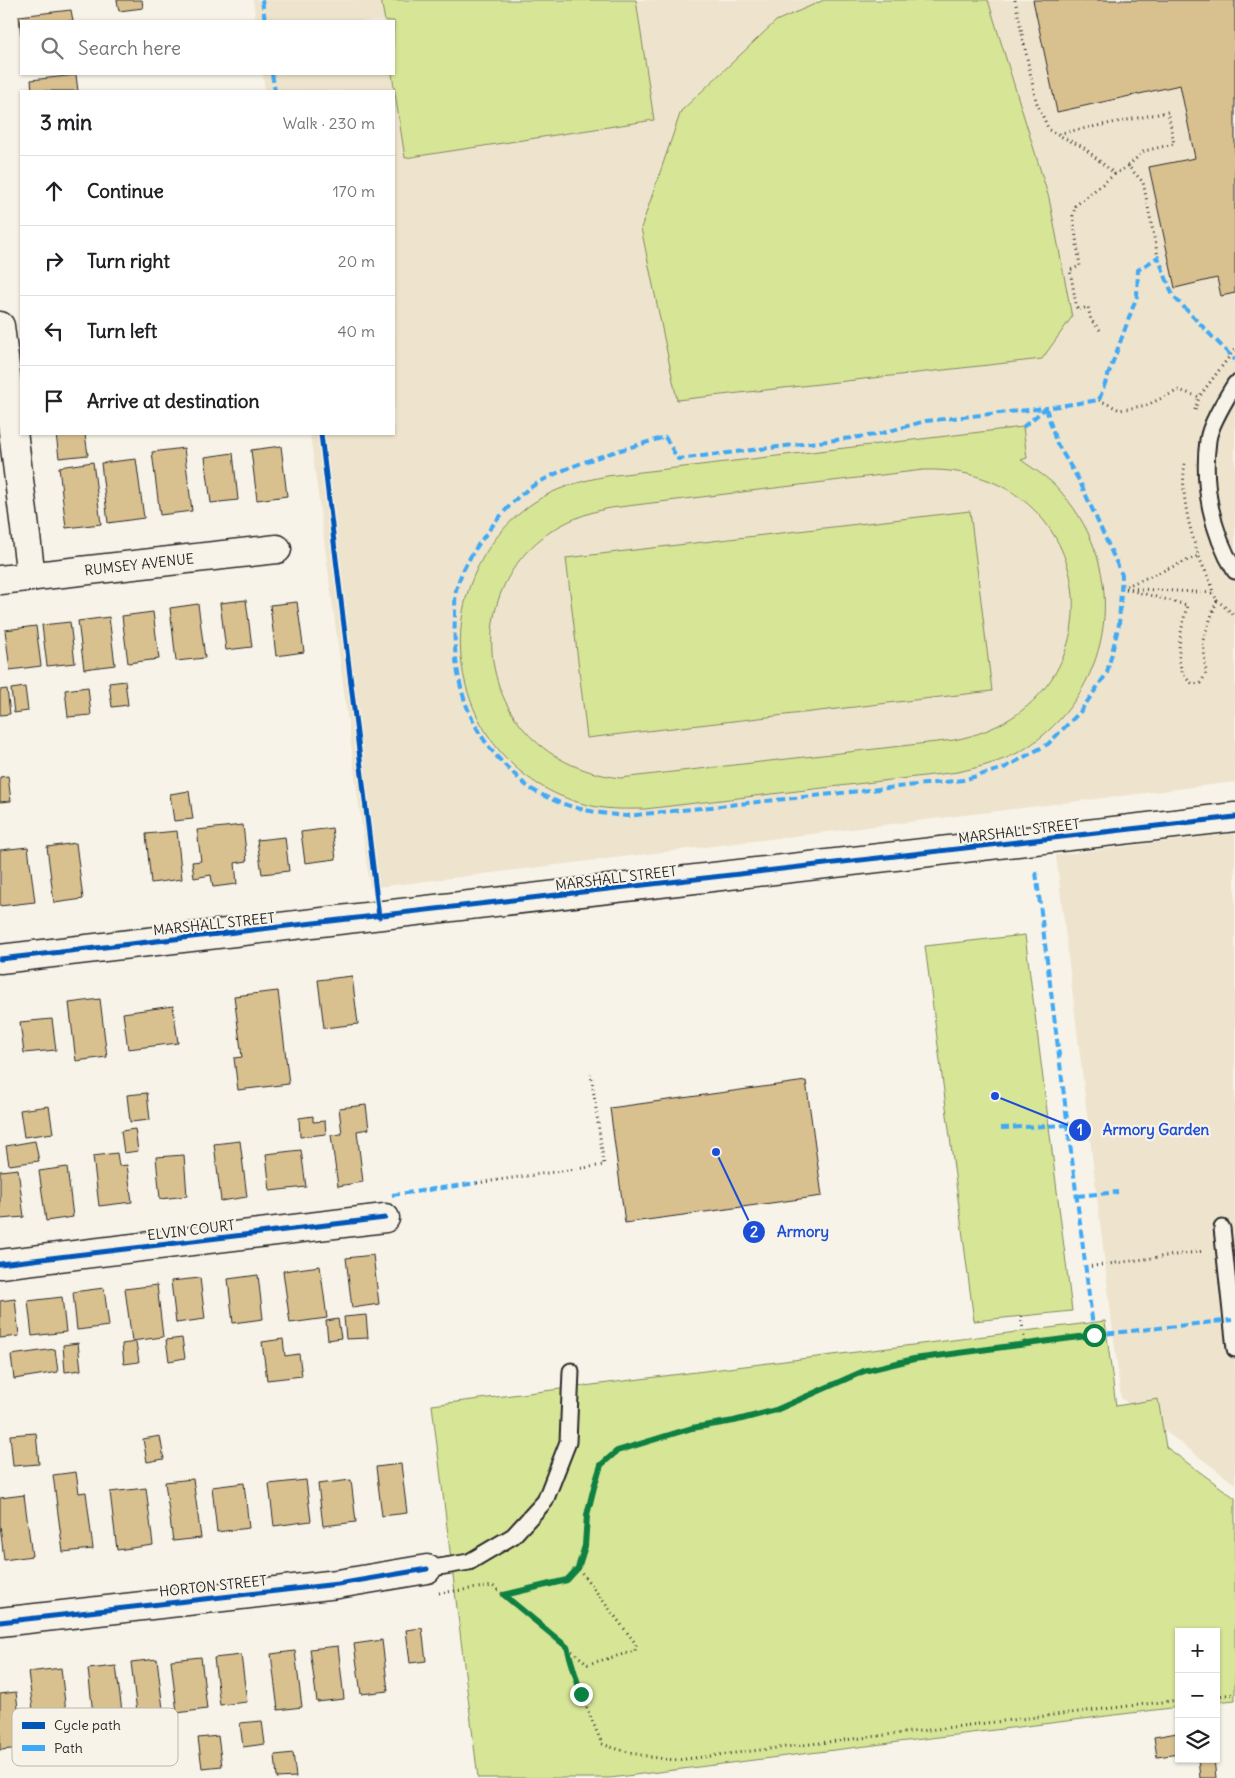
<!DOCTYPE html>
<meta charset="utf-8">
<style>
:root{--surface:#fff;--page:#f2f2f2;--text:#202124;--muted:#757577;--line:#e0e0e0}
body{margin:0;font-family:Delius,sans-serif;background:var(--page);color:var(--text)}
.controls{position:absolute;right:15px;bottom:15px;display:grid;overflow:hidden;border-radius:0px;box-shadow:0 1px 4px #0004}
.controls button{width:45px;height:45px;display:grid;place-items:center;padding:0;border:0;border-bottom:1px solid var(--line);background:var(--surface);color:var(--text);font:25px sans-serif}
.stop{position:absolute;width:15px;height:15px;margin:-11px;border:4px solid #0b8043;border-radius:50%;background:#fff}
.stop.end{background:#0b8043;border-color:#fff;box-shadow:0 1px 5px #0008}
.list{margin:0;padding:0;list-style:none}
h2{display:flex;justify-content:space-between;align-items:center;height:65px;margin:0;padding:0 20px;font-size:21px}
h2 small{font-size:16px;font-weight:400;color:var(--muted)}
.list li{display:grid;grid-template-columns:32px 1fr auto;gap:15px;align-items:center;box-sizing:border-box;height:70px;padding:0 20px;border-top:1px solid var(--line)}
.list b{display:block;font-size:19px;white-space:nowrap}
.list em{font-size:16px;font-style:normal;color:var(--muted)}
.icon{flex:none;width:28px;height:28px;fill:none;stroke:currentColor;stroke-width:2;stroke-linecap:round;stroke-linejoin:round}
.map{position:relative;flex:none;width:1235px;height:1778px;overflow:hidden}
.search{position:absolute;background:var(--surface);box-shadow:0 1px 4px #0004;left:20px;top:20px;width:375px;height:55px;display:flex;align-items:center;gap:12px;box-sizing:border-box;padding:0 18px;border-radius:0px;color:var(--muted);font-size:19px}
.panel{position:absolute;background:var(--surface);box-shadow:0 1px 4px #0004;left:20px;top:90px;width:375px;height:345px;border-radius:0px}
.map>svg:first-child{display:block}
.built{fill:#eee4cd}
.green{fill:#d7e597;stroke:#818861;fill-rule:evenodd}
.building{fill:#d9c08f;stroke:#2b2b2b}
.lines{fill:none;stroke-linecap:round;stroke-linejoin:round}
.lane-casing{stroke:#2b2b2b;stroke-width:19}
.street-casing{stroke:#2b2b2b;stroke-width:31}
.secondary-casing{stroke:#2b2b2b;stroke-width:31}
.path{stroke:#2b2b2b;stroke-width:3;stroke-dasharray:1 4;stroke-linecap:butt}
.lane{stroke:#f7f3e8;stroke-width:15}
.street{stroke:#f7f3e8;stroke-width:28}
.secondary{stroke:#f7f3e8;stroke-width:28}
.quiet{stroke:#3fa9f5;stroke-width:4;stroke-dasharray:8 4;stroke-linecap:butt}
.cycleway-casing{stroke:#f7f3e8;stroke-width:8}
.cycleway{stroke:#0057b8;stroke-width:5}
.route{stroke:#0b8043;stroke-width:6}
.labels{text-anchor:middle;stroke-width:4.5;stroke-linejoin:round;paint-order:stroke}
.street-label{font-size:14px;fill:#2b2b2b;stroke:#f7f3e8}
.key{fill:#f7f3e8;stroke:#bab7af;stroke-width:1}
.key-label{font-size:14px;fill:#2b2b2b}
.leader{fill:none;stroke:#1d4ed8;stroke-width:2}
.callout-dot{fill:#1d4ed8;stroke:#f7f3e8;stroke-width:2}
.mark-label{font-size:15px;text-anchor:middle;font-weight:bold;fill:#fff}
.callout-label{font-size:15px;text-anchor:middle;font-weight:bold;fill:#1d4ed8;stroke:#f7f3e8;stroke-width:4.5;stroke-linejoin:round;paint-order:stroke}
</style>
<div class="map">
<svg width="1235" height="1778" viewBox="0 0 1235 1778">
<rect width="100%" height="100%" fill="#f7f3e8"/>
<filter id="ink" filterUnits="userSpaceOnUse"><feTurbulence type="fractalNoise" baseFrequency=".02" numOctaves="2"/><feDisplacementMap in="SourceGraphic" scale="10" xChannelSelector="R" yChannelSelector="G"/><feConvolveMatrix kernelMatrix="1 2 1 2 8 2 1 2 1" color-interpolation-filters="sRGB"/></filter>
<g filter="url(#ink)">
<path class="built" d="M253,0H1235V782L370,888L310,434H394V91H265L263,74H394V21H256Z
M1235,833V1484L1121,1398L1056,855Z"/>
<path class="green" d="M381,0H636L654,120L405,158L392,74L394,21H385Z
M824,0H988L1049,198L1072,317L1042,359L677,400L641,228L681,111L776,21Z
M1023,427L1027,458L1021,460C1035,470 1051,479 1062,493C1129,571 1115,684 1032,744C1010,760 984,766 958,772L645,809C628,809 610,810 592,806C448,774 413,588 533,503C555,488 581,481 607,476ZM923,470C1103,464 1131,705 954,740L620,778C454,757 447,538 611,508Z
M970,511L992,691L587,738L566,558Z
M1025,935L1072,1311L974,1321L925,946Z
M1105,1321L1116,1406L1158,1399L1166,1447L1235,1498V1700L1216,1702V1632H1179V1707L610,1778H478L432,1405Z"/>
<path class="building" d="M117,0H142L143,8L119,11Z
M1033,0H1235V293L1221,296L1217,278L1175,288L1149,167L1195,158L1180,85L1057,112Z
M71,10L73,21H21V36L19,16Z
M76,75L78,91H32L31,80Z
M56,434H85L88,455L59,458Z
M281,446L287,496L257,500L251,450Z
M184,448L192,511L160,515L152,452Z
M233,453L238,500L211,503L205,457Z
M136,459L144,518L108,523L101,463Z
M93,462L101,524L66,528L59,467Z
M246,600L252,647L226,650L220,603Z
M297,602L304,652L276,656L270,605Z
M198,604L205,658L176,661L170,608Z
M153,612L159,659L128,663L122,616Z
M109,617L115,665L84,669L78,621Z
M70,622L75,663L47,666L42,625Z
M36,626L41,666L10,670L5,630Z
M125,681L128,705L112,707L109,683Z
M25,687L28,711L14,713L11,689Z
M88,687L91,715L68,717L65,690Z
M7,689L10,714L0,715V690Z
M8,776L11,801L0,802V777Z
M189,791L193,819L174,821L170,794Z
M243,825L247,861L235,863L237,884L213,887L211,875L194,878L192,862L201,861L197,830Z
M332,828L336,859L305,863L301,832Z
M177,831L182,879L151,883L146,834Z
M285,837L289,871L262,874L257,840Z
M76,843L83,899L54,903L47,847Z
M28,847L35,902L0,906V850Z
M352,976L358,1024L324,1028L318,980Z
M278,991L289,1084L238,1090L234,1058L242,1057L234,996Z
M100,999L107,1057L76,1061L69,1003Z
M173,1006L178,1043L128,1049L123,1013Z
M52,1019L56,1050L24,1053L20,1022Z
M806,1081L822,1196L625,1223L610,1108Z
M147,1093L150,1120L130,1122L127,1095Z
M366,1105L369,1129L357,1131L363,1182L338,1186L331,1135L342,1134L339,1108Z
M49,1106L53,1133L24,1137L20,1110Z
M313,1116V1122L325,1121L326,1134L300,1137L299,1118Z
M135,1129L138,1151L124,1153L121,1131Z
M35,1141L39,1161L9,1165L6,1146Z
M240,1141L247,1197L221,1201L214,1144Z
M301,1150L306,1187L270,1191L266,1154Z
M117,1153L119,1166L127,1165L132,1202L99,1206L93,1156Z
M184,1155L187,1196L160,1199L156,1157Z
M67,1167L73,1217L46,1221L39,1171Z
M18,1169L24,1217L0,1219V1171Z
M373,1255L379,1304L352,1308L346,1258Z
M320,1266L327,1318L290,1323L283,1271Z
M258,1275L263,1319L233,1323L228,1279Z
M200,1278L205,1319L176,1323L171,1281Z
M157,1285L163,1337L132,1341L125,1289Z
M104,1288L109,1326L77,1330L73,1292Z
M62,1297L66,1332L32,1336L28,1301Z
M15,1299L19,1336L0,1338V1301Z
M366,1315L368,1338L346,1339L344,1317Z
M338,1319L341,1338L328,1340L326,1321Z
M182,1338L185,1358L169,1361L166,1340Z
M283,1339L285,1356L299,1354L302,1376L267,1380L262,1342Z
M136,1342L139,1362L124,1364L122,1344Z
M78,1343L81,1370L65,1372L63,1345Z
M55,1349L58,1372L14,1379L11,1355Z
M36,1433L39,1464L13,1466L10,1435Z
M160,1436L164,1459L147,1462L143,1439Z
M401,1464L407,1513L382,1516L376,1467Z
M76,1472L79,1493L86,1492L93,1549L63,1552L53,1475Z
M193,1479L201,1538L173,1541L165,1482Z
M306,1480L311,1521L274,1526L269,1484Z
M351,1480L356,1522L323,1526L318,1484Z
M244,1483L249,1528L217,1532L212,1487Z
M146,1488L153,1545L117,1550L110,1492Z
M24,1495L32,1556L4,1560L0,1525V1498Z
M422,1628L426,1661L410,1663L406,1630Z
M382,1640L388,1691L361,1694L354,1644Z
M338,1646L344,1699L317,1702L310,1649Z
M295,1651L302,1707L278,1710L271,1654Z
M241,1655L247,1702L220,1705L214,1658Z
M201,1657L207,1709L177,1713L171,1660Z
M157,1659L163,1709L137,1712L131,1662Z
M116,1666L122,1711L93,1714L88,1669Z
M61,1668L67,1721L35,1725L28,1672Z
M16,1692L23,1748L0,1750V1694Z
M262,1721L265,1744L243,1747L240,1723Z
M1177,1733L1179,1754L1157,1757L1154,1737Z
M218,1736L222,1766L202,1768L198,1738Z
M293,1753L296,1777L277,1778L275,1755Z
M1198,1759H1214L1216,1778H1200Z"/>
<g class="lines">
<defs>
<path id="lane" d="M1235,384C1226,399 1210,424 1208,440C1202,485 1212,533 1235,571
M1222,1228L1235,1349
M427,1569L469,1562L513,1536L545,1501L568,1442L571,1371"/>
<g id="street">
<path d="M0,326L31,577"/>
<path id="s1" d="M0,580L277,549"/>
<path d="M0,1264L385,1218"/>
<path d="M0,1622L338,1584L427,1569"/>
</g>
<path id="secondary" d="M0,959L1235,817"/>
</defs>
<use href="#lane" class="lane-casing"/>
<use href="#street" class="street-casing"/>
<use href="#secondary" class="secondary-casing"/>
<path class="path" d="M1015,0L1036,101L1049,130L1056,134
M1128,166L1115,174L1083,147L1056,134L1168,112L1174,144L1144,151L1128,166L1143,182L1158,257
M1100,330L1091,320L1088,307L1077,310L1070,270L1080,266L1073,216L1075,206L1115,174
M1099,400L1120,410L1147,405L1179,390L1199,397L1235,349
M1195,410L1199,397
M1121,588L1213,593C1210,577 1203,569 1198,554C1189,528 1180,491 1185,463
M1122,588L1198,556
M1126,589L1187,605C1182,629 1169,669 1193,684L1201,683L1206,673L1203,640L1217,600L1213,593
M1217,600L1235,616
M477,1183L604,1165L591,1074
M1086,1267L1204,1251
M1021,1316L1025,1344
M439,1593L493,1586L504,1595L567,1580L578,1568L585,1546L587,1515L594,1487L601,1465L617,1451L692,1428L734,1421L776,1410L864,1371L914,1359L1094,1335
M504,1595L567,1647L581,1694L602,1744C627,1753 651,1758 677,1760L1179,1700
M568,1648L588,1664L635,1651L636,1644L578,1568
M1216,1696L1235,1694"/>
<use href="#lane" class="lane"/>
<use href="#street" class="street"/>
<use href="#secondary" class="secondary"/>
<path class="quiet" d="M262,0L265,21
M272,74L275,91
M1046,408L1056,442L1080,482L1122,575L1119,624L1107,673L1080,712L1048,744L1004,768L963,780L626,816C593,813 562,807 533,790C524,785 517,776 510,770C465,728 452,676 455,616C455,608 455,598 456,590C464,558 494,522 516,499C548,468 622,450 665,437L678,459L876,435L925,421Z
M1023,427L1046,408L1099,400L1137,296L1138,270L1158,257L1173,296L1235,360
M1036,872L1094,1335L1232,1320
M1001,1128L1068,1125
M392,1195L477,1183
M1077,1196L1118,1192"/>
<defs>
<path id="cycleway" d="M321,434L379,917
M0,959L1235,817
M0,1264L385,1218
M0,1622L338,1584L427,1569"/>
</defs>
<use href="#cycleway" class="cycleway-casing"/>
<use href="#cycleway" class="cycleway"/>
</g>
</g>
<g class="lines" filter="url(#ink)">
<path class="route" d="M581,1694L567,1647L504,1595L567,1580L578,1568L585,1546L587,1515L594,1487L601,1465L617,1451L692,1428L734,1421L776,1410L864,1371L914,1359L1094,1335"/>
</g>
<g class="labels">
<g class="street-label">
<text dy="5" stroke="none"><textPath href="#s1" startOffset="140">RUMSEY AVENUE</textPath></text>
<text transform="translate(1019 831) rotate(-7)" y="5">MARSHALL STREET</text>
<text transform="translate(616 878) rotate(-7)" y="5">MARSHALL STREET</text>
<text transform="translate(214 924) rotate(-6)" y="5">MARSHALL STREET</text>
<text transform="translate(191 1230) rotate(-7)" y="5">ELVIN COURT</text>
<text transform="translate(213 1586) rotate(-6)" y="5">HORTON STREET</text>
</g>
</g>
<rect x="12" y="1708" width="166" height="58" rx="8" class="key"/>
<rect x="22" y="1722" width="23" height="7" fill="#0057b8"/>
<rect x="22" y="1745" width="23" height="6" fill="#3fa9f5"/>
<g class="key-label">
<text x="54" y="1730">Cycle path</text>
<text x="54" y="1753">Path</text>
</g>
<path class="leader" d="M995 1096L1080 1130M716 1152L754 1232"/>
<g class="callout-dot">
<circle cx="995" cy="1096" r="5"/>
<circle cx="716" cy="1152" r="5"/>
<circle cx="1080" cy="1130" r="12"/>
<circle cx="754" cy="1232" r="12"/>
</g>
<g class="mark-label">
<text x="1080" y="1135">1</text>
<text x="754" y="1237">2</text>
</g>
<g class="callout-label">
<text x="1156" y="1135">Armory Garden</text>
<text x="803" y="1237">Armory</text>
</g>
</svg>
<div class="controls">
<button>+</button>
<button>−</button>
<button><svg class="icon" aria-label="layers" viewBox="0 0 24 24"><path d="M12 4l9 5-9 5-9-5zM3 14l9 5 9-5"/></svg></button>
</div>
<div class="stop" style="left:1094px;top:1335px"></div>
<div class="stop end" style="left:581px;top:1694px"></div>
<div class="search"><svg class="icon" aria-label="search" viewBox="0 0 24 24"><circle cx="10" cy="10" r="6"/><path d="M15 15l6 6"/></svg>Search here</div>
<section class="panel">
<h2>3 min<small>Walk · 230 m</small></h2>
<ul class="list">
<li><svg class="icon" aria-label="ahead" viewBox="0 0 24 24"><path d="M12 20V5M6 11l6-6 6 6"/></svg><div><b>Continue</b></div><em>170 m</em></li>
<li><svg class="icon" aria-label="right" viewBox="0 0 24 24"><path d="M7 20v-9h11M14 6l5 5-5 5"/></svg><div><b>Turn right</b></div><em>20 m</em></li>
<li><svg class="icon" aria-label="left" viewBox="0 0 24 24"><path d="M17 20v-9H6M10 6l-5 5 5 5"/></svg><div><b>Turn left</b></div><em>40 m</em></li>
<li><svg class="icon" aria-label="arrive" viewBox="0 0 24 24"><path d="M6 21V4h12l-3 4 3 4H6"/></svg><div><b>Arrive at destination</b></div></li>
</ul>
</section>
</div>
